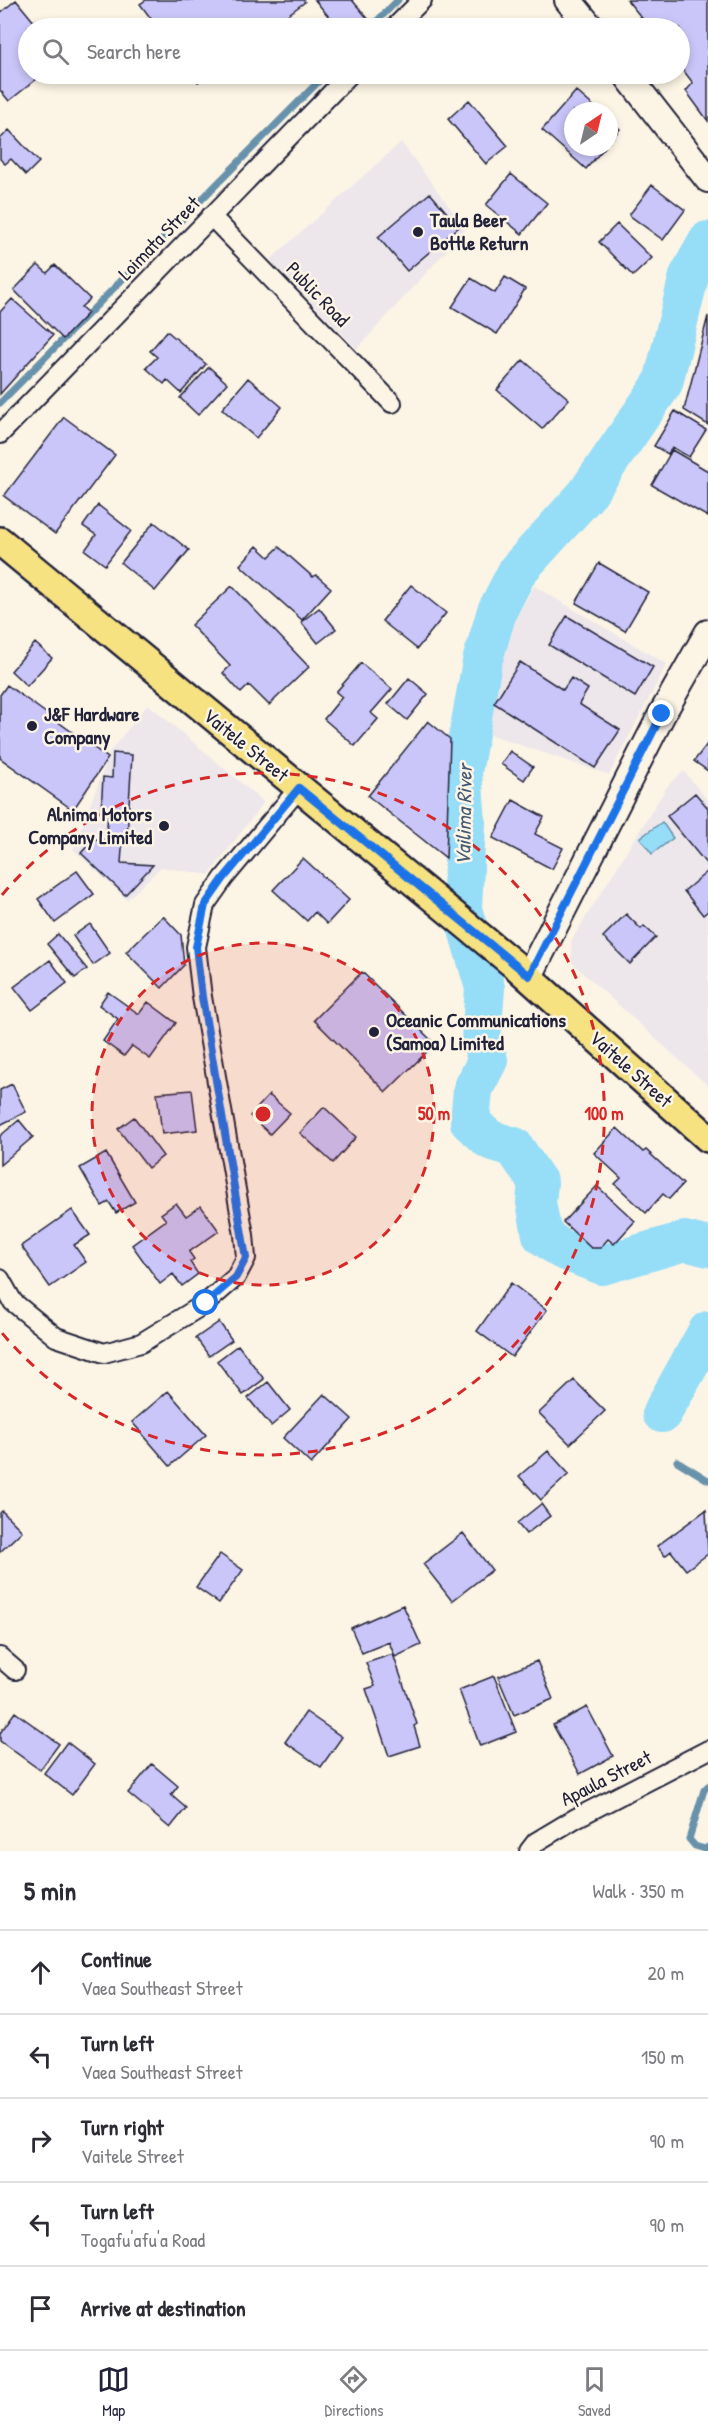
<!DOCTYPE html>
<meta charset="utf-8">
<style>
:root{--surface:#fff;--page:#f7f7f7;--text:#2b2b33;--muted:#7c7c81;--line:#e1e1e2;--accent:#22223b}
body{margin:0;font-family:"Patrick Hand",sans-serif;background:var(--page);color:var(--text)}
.compass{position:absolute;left:564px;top:102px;width:54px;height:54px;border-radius:50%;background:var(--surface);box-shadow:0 3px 9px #0003;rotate:35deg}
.stop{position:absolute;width:18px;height:18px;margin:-14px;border:4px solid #1a73e8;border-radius:50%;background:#fff}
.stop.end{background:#1a73e8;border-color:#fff;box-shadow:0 2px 6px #0008}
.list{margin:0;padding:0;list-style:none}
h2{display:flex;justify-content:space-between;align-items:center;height:78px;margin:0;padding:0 24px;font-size:26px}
h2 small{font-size:20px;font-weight:400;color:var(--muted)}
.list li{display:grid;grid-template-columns:39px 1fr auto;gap:18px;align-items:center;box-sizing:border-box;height:84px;padding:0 24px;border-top:2px solid var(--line)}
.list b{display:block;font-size:22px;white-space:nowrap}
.list p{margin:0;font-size:20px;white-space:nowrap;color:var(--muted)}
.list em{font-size:20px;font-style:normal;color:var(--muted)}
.icon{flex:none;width:33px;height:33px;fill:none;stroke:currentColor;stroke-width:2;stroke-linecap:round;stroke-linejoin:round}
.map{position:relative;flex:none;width:708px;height:1851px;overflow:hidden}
.search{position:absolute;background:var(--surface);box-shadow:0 3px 9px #0003;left:18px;right:18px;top:18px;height:66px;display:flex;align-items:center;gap:15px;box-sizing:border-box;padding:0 21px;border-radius:33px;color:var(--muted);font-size:22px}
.sheet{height:498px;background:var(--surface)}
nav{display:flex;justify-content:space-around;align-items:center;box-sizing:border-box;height:84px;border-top:2px solid var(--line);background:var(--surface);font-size:16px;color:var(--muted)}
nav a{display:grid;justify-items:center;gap:3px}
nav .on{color:var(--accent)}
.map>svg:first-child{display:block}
.built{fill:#ede7eb}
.water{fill:#96ddf8;stroke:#6892ac;stroke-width:1.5}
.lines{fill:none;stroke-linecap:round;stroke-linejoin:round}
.stream{stroke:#6892ac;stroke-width:7}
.river{stroke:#96ddf8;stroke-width:40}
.building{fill:#cac6f9;stroke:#22223b;stroke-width:1.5}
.street-casing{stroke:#22223b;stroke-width:22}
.secondary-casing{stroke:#22223b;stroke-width:30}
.primary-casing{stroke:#22223b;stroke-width:32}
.street{stroke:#fcf5e5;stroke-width:18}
.secondary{stroke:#fcf5e5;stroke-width:26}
.primary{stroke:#f7e281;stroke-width:27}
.route{stroke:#1a73e8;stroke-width:8}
.ring{fill:none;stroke:#d62828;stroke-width:3;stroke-dasharray:10 8}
.poi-dot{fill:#22223b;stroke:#fcf5e5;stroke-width:2}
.labels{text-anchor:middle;stroke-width:5;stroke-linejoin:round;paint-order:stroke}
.poi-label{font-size:20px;font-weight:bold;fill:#22223b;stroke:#fcf5e5;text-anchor:start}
.street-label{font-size:20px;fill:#22223b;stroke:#fcf5e5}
.water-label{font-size:21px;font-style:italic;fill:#455a74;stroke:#fcf5e5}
.centre{fill:#d62828;stroke:#fcf5e5;stroke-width:3}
.ring-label{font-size:18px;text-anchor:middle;font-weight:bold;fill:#d62828;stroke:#fcf5e5;stroke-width:5;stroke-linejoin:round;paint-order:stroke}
</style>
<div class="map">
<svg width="708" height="1851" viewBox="0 0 708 1851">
<rect width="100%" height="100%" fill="#fcf5e5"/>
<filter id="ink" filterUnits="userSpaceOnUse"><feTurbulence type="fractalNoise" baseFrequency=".0167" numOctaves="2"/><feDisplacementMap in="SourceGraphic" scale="12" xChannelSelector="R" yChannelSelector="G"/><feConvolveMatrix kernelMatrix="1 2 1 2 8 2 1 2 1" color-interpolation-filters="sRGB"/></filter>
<g filter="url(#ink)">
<path class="built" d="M401,142L466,229L357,349L270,260Z
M534,586L667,664L609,775L482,732L489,665Z
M148,704L264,802L209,875L161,867L127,900L73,849L111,750Z
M684,771L708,801V1086L572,963L571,941L668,785Z"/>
<path class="water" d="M662,822L673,838L652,854L640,838Z"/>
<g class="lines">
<path class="stream" d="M370,28L398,0
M0,403L326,74
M677,1461L708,1480
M708,1786L704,1790L689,1839L695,1846L705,1849L708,1847"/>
<path class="river" d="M708,241L689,276L663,383L586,495L518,570L497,611L482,662L462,772L466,823L462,909L485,988L481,1040L488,1060L473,1089L470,1122L490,1140L514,1147L538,1183L536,1202L542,1235L561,1249L602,1265L685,1241L708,1247
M662,1413L708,1331"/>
</g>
<path class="building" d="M16,0L39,28H28V74H43L9,101L0,90V13Z
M146,0H303L305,2L270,28H158L140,4Z
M315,0H352L370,21L361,28H338Z
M627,0H708V121L686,91L693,83L680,66V28H650Z
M192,74H210L198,82Z
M576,91L599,111H573V147H605L586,169L542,130Z
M469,100L508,146L486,164L448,119Z
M609,119L620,129L609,142Z
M9,130L39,162L26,175L11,159L5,164L0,159V139Z
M511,174L547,203L522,234L486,205Z
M652,185L685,210L663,240L629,215Z
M430,193L459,227L407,271L378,237Z
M617,224L652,258L633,276L599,242Z
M38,265L47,273L55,265L90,299L81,307L88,313L63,339L14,290Z
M505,277L525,289L497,334L452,307L471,278L495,293Z
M12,299L53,335L0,394V312Z
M708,316V425L684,410Z
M167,331L206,364L181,393L167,380L164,384L146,368L157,357L150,351Z
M523,360L569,399L542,429L497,390Z
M209,367L227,383L198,415L180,398Z
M248,378L282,407L256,438L222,409Z
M675,411L706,430L689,457L672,447L668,454L654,446Z
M64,417L115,455L55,534L4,496Z
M672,450L708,471V517L652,485Z
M98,505L131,531L105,565L85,550L96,535L83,526Z
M154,522L189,550L155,591L121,563Z
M257,546L269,557L279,547L313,577L316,575L331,588L302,620L240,565Z
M599,563L648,592L625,631L576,603Z
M411,585L446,613L417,649L382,621Z
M232,586L309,667L269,705L249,685L241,693L223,673L230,666L191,625Z
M319,608L336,629L318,643L301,622Z
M567,616L653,667L635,697L549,645Z
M35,643L52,658L27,686L11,671Z
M520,662L563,690L571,678L588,689L579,704L620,730L595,768L494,703Z
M361,663L392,689L371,713L378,719L355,746L324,719L342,697L336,692Z
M409,678L428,694L407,720L388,704Z
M7,685L108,758L73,810L0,758V695Z
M428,721L450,739L446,858L368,796Z
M708,743V771L694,761Z
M510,751L533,767L524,780L501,764Z
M113,753L132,755L127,837L123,836L121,863L153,865L125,895L81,853L94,839L106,840L108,812H101L103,777L112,778Z
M695,793L708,808V866L667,816Z
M513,800L544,817L535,834L563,848L552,869L493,838Z
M303,858L349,900L327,924L315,912L307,921L273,890Z
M77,871L94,894L55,923L38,899Z
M708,871V911L703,915L684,891Z
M626,914L641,929L644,926L656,937L630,964L603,937Z
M163,916L181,935L184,965L162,988L126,952Z
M90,924L110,953L93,965L73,936Z
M58,934L87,969L75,978L47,944Z
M50,960L67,983L32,1010L14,987Z
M362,972L435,1044L386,1092L314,1020Z
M108,992L139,1014L148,1002L176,1023L150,1059L132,1046L124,1056L103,1041L118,1019L99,1005Z
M12,1084L26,1112L0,1125V1090Z
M192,1090L197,1130L162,1134L157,1093Z
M269,1095L290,1113L270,1134L250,1116Z
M324,1107L356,1137L333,1163L300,1133Z
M134,1117L163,1156L148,1168L118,1129Z
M19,1120L33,1137L0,1165V1136Z
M617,1128L643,1152L646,1150L683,1184L669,1199L663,1194L646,1213L615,1184L621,1178L594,1153Z
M106,1153L135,1202L116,1213L109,1202L102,1206L80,1168Z
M597,1186L635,1221L614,1244L608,1239L600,1248H591L563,1222Z
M176,1203L186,1216L201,1206L219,1231L189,1252L194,1259L190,1262L198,1274L182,1286L173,1274L160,1284L132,1245L166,1220L161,1214Z
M72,1210L90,1235L74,1245L86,1262L50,1287L21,1246Z
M511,1283L547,1310L512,1357L477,1331Z
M219,1322L232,1340L209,1356L196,1338Z
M238,1345L264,1379L243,1395L217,1361Z
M574,1380L605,1411L570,1444L539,1413Z
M268,1382L290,1410L271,1426L248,1398Z
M168,1391L206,1435L170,1466L132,1422Z
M324,1394L352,1419L311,1464L283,1438Z
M548,1451L569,1474L541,1500L519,1476Z
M541,1504L550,1516L526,1534L517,1523Z
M706,1510L708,1554L686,1570L671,1551L665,1556L657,1546Z
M2,1511L22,1531L0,1552V1513Z
M463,1533L492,1570L452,1601L423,1564Z
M220,1554L243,1570L219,1603L196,1587Z
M403,1605L421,1645L395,1657L389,1642L362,1653L351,1628Z
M393,1654L417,1724L414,1726L420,1746L389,1756L366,1689L375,1686L366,1663Z
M537,1661L553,1699L514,1715L498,1677Z
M494,1676L516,1732L480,1746L459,1690Z
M587,1707L613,1756L580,1774L553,1725Z
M15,1712L59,1744L40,1770L0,1741V1733Z
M306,1712L342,1737L321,1767L285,1742Z
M67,1742L95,1764L72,1795L44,1773Z
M152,1764L178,1786L171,1795L186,1808L170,1828L128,1793Z"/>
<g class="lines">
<defs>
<path id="street" d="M394,28L422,0
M211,216L392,403
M0,434L350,74
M0,1279L13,1302L56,1337L104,1353L141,1343L206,1303L236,1277L246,1258L244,1235L202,997L196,947L205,905L224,878L299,788
M0,1657L15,1670
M529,1851L536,1842L576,1818L708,1750"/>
<path id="secondary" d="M568,0L591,28
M626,74L708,179
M529,976L662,714L708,633"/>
<path id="primary" d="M0,541L517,967L708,1138"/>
</defs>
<use href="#street" class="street-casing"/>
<use href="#secondary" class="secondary-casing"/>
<use href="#primary" class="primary-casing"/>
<use href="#street" class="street"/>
<use href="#secondary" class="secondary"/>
<use href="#primary" class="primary"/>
</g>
</g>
<g class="lines" filter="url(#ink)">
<path class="route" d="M206,1303L236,1277L246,1258L202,997L196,947L205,905L224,878L299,788L529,976L662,714"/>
</g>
<circle cx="263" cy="1114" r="171" fill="#d62828" fill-opacity=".12"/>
<g class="ring">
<circle cx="263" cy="1114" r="171"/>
<path d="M2 895A341 341 0 1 1 2 1333"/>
</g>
<g class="poi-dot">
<circle cx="418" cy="232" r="6"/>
<circle cx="32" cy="726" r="6"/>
<circle cx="164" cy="826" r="6"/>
<circle cx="374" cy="1032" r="6"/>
</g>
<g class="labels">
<g class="poi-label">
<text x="430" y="227">Taula Beer<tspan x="430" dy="23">Bottle Return</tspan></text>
<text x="44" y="721">J&amp;F Hardware<tspan x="44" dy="23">Company</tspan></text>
<text x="152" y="821" text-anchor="end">Alnima Motors<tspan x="152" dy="23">Company Limited</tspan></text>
<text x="386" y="1027">Oceanic Communications<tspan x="386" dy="23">(Samoa) Limited</tspan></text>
</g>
<g class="street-label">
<text transform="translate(159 238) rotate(-46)" y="7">Loimata Street</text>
<text transform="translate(318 294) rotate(46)" y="7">Public Road</text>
<text transform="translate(246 745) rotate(39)" y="7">Vaitele Street</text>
<text transform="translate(631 1069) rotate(42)" y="7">Vaitele Street</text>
<text transform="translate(606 1778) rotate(-27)" y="7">Apaula Street</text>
</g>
<g class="water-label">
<text transform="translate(464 815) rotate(-89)" y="7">Vailima River</text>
</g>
</g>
<circle cx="263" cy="1114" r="9" class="centre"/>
<g class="ring-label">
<text x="434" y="1120">50 m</text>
<text x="604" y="1120">100 m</text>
</g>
</svg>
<svg class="compass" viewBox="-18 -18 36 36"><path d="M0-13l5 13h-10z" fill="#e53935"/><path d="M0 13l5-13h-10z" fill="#7c7c81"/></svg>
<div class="stop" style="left:206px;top:1303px"></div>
<div class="stop end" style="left:662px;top:714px"></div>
<div class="search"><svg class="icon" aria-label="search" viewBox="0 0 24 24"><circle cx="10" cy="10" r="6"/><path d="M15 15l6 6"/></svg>Search here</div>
</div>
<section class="sheet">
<h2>5 min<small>Walk · 350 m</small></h2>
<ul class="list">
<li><svg class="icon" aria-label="ahead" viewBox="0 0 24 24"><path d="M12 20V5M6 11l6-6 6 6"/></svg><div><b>Continue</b><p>Vaea Southeast Street</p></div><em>20 m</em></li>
<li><svg class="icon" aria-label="left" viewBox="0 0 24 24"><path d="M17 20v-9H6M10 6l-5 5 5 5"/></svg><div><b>Turn left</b><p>Vaea Southeast Street</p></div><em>150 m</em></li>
<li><svg class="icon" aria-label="right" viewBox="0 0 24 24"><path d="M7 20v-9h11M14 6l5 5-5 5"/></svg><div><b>Turn right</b><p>Vaitele Street</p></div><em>90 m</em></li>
<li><svg class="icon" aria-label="left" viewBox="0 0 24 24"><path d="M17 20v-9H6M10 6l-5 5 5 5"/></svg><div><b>Turn left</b><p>Togafu'afu'a Road</p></div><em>90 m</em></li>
<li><svg class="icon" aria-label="arrive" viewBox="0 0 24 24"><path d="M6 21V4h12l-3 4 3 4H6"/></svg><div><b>Arrive at destination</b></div></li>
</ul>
</section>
<nav>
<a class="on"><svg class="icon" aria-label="map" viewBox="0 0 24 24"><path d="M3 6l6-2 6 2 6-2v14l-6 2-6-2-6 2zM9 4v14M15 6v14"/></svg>Map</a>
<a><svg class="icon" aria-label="directions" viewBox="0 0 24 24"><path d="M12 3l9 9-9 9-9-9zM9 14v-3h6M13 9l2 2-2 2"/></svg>Directions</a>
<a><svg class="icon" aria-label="saved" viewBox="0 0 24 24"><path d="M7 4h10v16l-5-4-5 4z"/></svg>Saved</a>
</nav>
